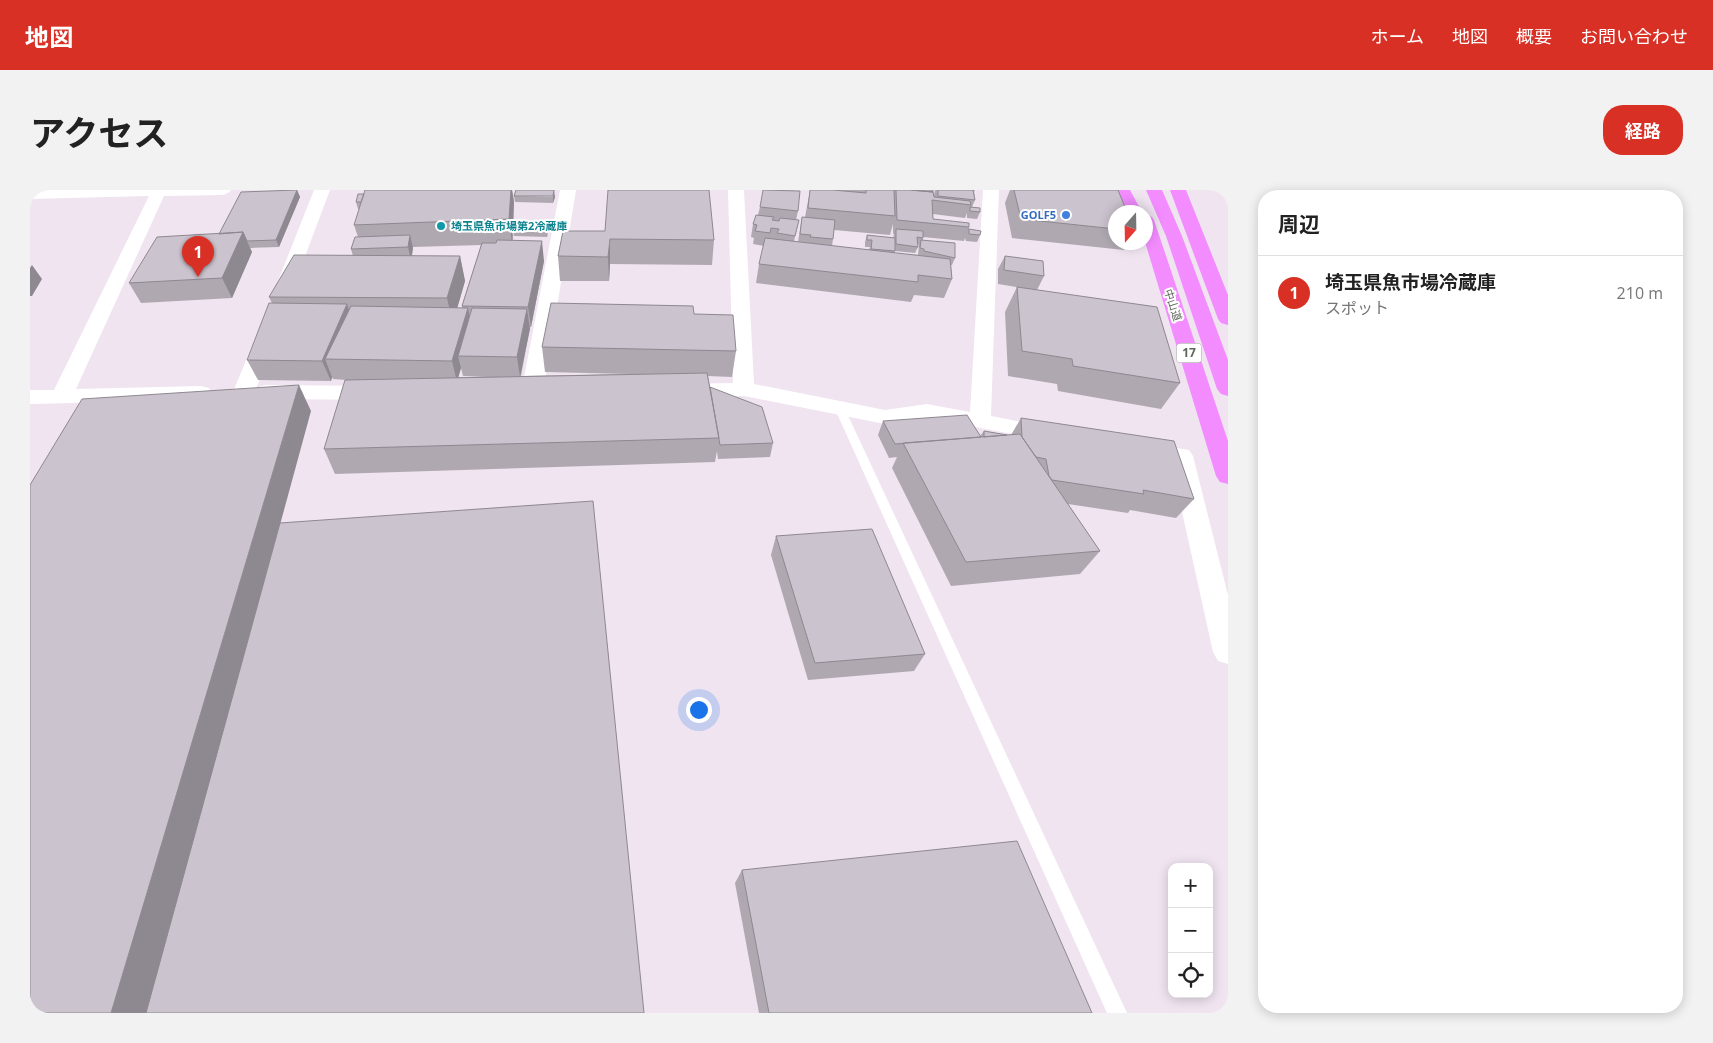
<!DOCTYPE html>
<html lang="ja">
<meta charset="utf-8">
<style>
:root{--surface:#fff;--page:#f2f2f2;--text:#222;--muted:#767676;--line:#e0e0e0;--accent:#d93025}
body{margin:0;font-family:"Open Sans","Noto Sans JP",sans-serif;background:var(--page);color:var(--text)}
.controls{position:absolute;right:15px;bottom:15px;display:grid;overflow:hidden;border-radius:10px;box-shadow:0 2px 12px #0003}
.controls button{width:45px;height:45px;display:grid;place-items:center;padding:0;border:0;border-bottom:1px solid var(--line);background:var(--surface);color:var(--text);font:25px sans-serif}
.compass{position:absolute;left:1078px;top:15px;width:45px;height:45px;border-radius:50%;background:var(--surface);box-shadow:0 2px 12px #0003;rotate:200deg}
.you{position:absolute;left:668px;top:519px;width:18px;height:18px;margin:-12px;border:4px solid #fff;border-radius:50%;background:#1a73e8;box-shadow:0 0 0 8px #1a73e833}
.badge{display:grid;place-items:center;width:32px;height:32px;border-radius:50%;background:var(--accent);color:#fff;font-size:16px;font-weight:700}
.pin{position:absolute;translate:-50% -41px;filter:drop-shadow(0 1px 2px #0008)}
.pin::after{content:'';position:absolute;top:26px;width:18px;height:15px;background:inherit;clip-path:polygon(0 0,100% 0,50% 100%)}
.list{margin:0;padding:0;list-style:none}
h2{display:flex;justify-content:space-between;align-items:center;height:65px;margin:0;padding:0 20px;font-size:21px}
h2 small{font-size:16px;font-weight:400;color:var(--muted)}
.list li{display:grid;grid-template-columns:32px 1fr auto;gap:15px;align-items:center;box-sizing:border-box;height:75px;padding:0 20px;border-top:1px solid var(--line)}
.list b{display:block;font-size:19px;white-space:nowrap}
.list p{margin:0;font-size:16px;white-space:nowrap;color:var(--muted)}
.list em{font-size:16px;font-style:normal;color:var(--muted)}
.icon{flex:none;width:28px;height:28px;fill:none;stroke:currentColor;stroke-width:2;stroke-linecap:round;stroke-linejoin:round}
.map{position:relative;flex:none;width:1198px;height:823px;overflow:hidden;border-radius:20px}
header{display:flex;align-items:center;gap:30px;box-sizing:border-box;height:70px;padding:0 25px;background:var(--accent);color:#fff}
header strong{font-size:24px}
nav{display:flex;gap:28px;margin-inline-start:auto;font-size:18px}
.intro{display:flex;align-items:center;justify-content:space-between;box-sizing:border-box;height:120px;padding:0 30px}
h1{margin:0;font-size:35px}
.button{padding:12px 22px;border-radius:20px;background:var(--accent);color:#fff;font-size:18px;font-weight:700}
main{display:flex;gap:30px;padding:0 30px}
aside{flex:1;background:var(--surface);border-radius:20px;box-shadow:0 2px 12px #0003}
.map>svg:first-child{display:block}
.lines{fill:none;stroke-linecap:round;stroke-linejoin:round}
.lane{fill:#fff;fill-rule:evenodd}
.street{fill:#fff;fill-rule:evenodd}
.highway{fill:#f38cff;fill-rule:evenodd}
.wall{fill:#afa8b1;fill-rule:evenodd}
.shaded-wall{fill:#8e8890}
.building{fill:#cbc3ce;stroke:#8e8890}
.shop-dot{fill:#3f7fe0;stroke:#fff;stroke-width:2}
.culture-dot{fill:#0f9aa8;stroke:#fff;stroke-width:2}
.labels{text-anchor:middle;stroke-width:4;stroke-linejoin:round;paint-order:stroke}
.far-shop-label{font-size:11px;font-weight:bold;fill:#366cbe;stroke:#fff;text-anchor:end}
.far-culture-label{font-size:11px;font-weight:bold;fill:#0d838f;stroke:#fff;text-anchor:start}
.far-street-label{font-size:11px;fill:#5f665c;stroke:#fff}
.shield{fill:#fff;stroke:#8f948d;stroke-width:1}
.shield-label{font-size:12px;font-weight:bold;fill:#5f665c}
</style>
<header>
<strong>地図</strong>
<nav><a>ホーム</a><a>地図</a><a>概要</a><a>お問い合わせ</a></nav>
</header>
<div class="intro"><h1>アクセス</h1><a class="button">経路</a></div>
<main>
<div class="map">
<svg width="1198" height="823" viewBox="0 0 1198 823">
<rect width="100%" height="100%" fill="#efe4f0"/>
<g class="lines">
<path class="lane" d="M810,216L815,219L1097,823H1077L805,219Z"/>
<path class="street" d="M0,0H201L198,3L193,5L134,6L46,199L171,196L179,198L182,203L179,208L171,210L0,214V200H24L119,6L0,9Z
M284,0H300L262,101L259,105L253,106L247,105L244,101Z
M530,0H546L513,203L510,208L502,210L494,208L491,203Z
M698,0H714L724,194L855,220L897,214L940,222L953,0H969L961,226L1029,239L1032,244L1029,249L1021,251L897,228L855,234L714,206L649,208L641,206L638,201L641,196L649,194L703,193Z
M236,140L243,142L246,146L225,202L222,207L214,209L206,207L203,202L226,146L229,142Z
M236,195L348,196L356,198L359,203L356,208L348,210L236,209L228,207L225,202L228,197Z
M1112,252L1159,260L1163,266L1198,405V474L1188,471L1183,462L1141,272L1104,265L1101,260L1104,255Z"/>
<path class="highway" d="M1084,0H1100L1112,22H1096Z
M1116,0H1132L1152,46L1198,170V206L1191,204L1187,199L1136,46Z
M1140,0H1156L1198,105V135L1191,133L1188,129Z
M1116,25L1122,27L1124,30L1198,251V294L1190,292L1186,286L1115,52Z"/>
</g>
<path class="wall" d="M267,0L270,7L249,57L220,58L222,62L202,108L111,113L99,93Z
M335,0H482L484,12L483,51L514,71L501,137H500L491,186L598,184L515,182L512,157L664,124L706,161L702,187L678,186L680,197L743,253L740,267L688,269L687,261L685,272L305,284L294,259L316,190L303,189L302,187L301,191L228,190L217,170L242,113L239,107L323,66L321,59L328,47L324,35L329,19H328L326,12L334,4ZM451,55L432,116V118H427L435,91L430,66H382L383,57ZM431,178L433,186L456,187H428Z
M780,0H879L903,2L904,5L905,0H945L944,2L945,10L942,17L950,22L947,29L937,28V23L935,28L903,24V29L939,37V39L950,45L947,52L936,51L935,48L934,51L893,47V50L925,68L922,75H921L922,89L914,108L884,105L881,112L726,93L729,74L734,56L723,54L724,48L721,47L723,34L728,25L730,17L768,21L766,30H769L764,51L768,52L772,27H775ZM863,34V44H864L863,48L837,45L835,52V57H840L839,60L802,56L803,49L804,40L860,45ZM888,54L889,55L888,65L864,63L865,61L885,63L888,57Z
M980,0H1088L1086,22V52H1098L1094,60L982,48L975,13Z
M484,6L525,7L523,13L485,12Z
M518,32V39L517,47L484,46L483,39Z
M533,41L684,50L682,75L580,74L579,91H530L528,66Z
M975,66L1014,86L1007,100L1150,193L1131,219L1028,201L1027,194L978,186L975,122L987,97L1000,99L968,94V79Z
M991,228L1164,309L1146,328L1100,320L1098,323L1038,314L1070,361L1050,384L921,396L862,278L867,267L859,268L848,245L853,231L950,246L954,241L977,245H981Z
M746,346L895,464L884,481L778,490L741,365Z
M712,680L1062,823H729L705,693Z"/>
<path class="shaded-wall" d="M267,0L270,7L249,57L246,50Z
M481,0H482L484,12L482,54L479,29Z
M524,0L525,7L523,13V6Z
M518,32V39L517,47L516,40Z
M213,42L222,62L202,108L192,88Z
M380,45L383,58L381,70L378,57Z
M580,49V74L579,91L578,67Z
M512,51L514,71L501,137L498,117Z
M430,66L435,91L423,133L417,108Z
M2,75L12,89L2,106H0V78Z
M317,114L324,134L295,169L302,187L301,191L292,171Z
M438,118L442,138L428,166L431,178L427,192L422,171Z
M497,119L500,139L490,187L487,167Z
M269,195L281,221L117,823H81Z"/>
<path class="building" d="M267,0L246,50L217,51L213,42L189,44L211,2Z
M335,0H481L479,29L324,35Z
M486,0H524L523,6H484Z
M578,0H679L684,50L580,49L578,67L528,66L533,41H575Z
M733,0L770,1L768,21L730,17Z
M780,0H803L836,3V0H864L865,26L778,18Z
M866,0H879L903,2L904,7L940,11L941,15L902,10L903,29L939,33V37L867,30Z
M882,0H903V2Z
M908,0H943L945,10L908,6Z
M984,0H1088L1097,22H1086V39L991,29Z
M328,4H334L331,12H326Z
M940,17L950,18V22L940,21Z
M726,25L744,27L742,30L749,31L750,28L769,30L765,46L747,43L749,39L741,38L740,43L725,41L727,35L723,34Z
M772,27L805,30L803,49L780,47L781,45L770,44Z
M486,32H518L516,40L483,39Z
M866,39L893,41V48L887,47L888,57L866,54Z
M939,39L951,41L950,45L939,44Z
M213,42L192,88L99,93L127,47Z
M380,45L378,57L321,59L325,47Z
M837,45L865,48V61L841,59L842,50H837Z
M735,48L920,69L922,89L888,85V92L729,74Z
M467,50L512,51L498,117L432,116L452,53H466Z
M891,50L925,53V68L894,61V59L890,58Z
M264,65L430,66L417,108L239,107Z
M975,66L1013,71L1014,86L974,80Z
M987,97L1127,117L1150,193L1043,176L1042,169L992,161Z
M239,113L317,114L292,171L217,170Z
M521,113L663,116L664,124L703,125L706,161L512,157Z
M321,116L438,118L422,171L295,169Z
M442,118L497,119L487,167L428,166Z
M677,183L689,248L294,259L315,190Z
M269,195L81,823H0V295L52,209Z
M680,197L732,217L743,253L690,255Z
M937,225L951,247L865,254L853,231Z
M991,228L1144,251L1164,309L1113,300L1114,304L1022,290L1019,286L1016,269L1006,267L992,247Z
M954,241L977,245L954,247Z
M990,244L1070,361L936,372L873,253Z
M563,311L614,823H116L250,333Z
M842,339L895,464L785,473L746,346Z
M987,651L1062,823H739L712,680Z"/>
<circle class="shop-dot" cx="1036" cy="25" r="5"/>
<circle class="culture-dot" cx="411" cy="36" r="5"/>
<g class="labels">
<g class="far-shop-label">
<text x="1026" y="29">GOLF5</text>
</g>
<g class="far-culture-label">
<text x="421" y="40">埼玉県魚市場第2冷蔵庫</text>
</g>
<g class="far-street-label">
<text transform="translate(1143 115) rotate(72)" y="4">中山道</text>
</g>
<rect class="shield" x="1146.5" y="153.5" width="25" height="19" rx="4"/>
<g class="shield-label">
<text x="1159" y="167">17</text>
</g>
</g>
</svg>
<div class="controls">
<button>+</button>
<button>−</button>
<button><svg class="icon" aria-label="locate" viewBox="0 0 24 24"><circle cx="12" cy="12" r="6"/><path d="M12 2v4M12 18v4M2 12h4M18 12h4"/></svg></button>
</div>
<svg class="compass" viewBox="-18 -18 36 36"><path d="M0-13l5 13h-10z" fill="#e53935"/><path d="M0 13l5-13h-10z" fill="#767676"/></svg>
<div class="you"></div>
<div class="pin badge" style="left:168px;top:87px">1</div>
</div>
<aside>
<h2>周辺<small></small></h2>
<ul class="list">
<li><span class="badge">1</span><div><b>埼玉県魚市場冷蔵庫</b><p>スポット</p></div><em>210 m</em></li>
</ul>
</aside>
</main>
